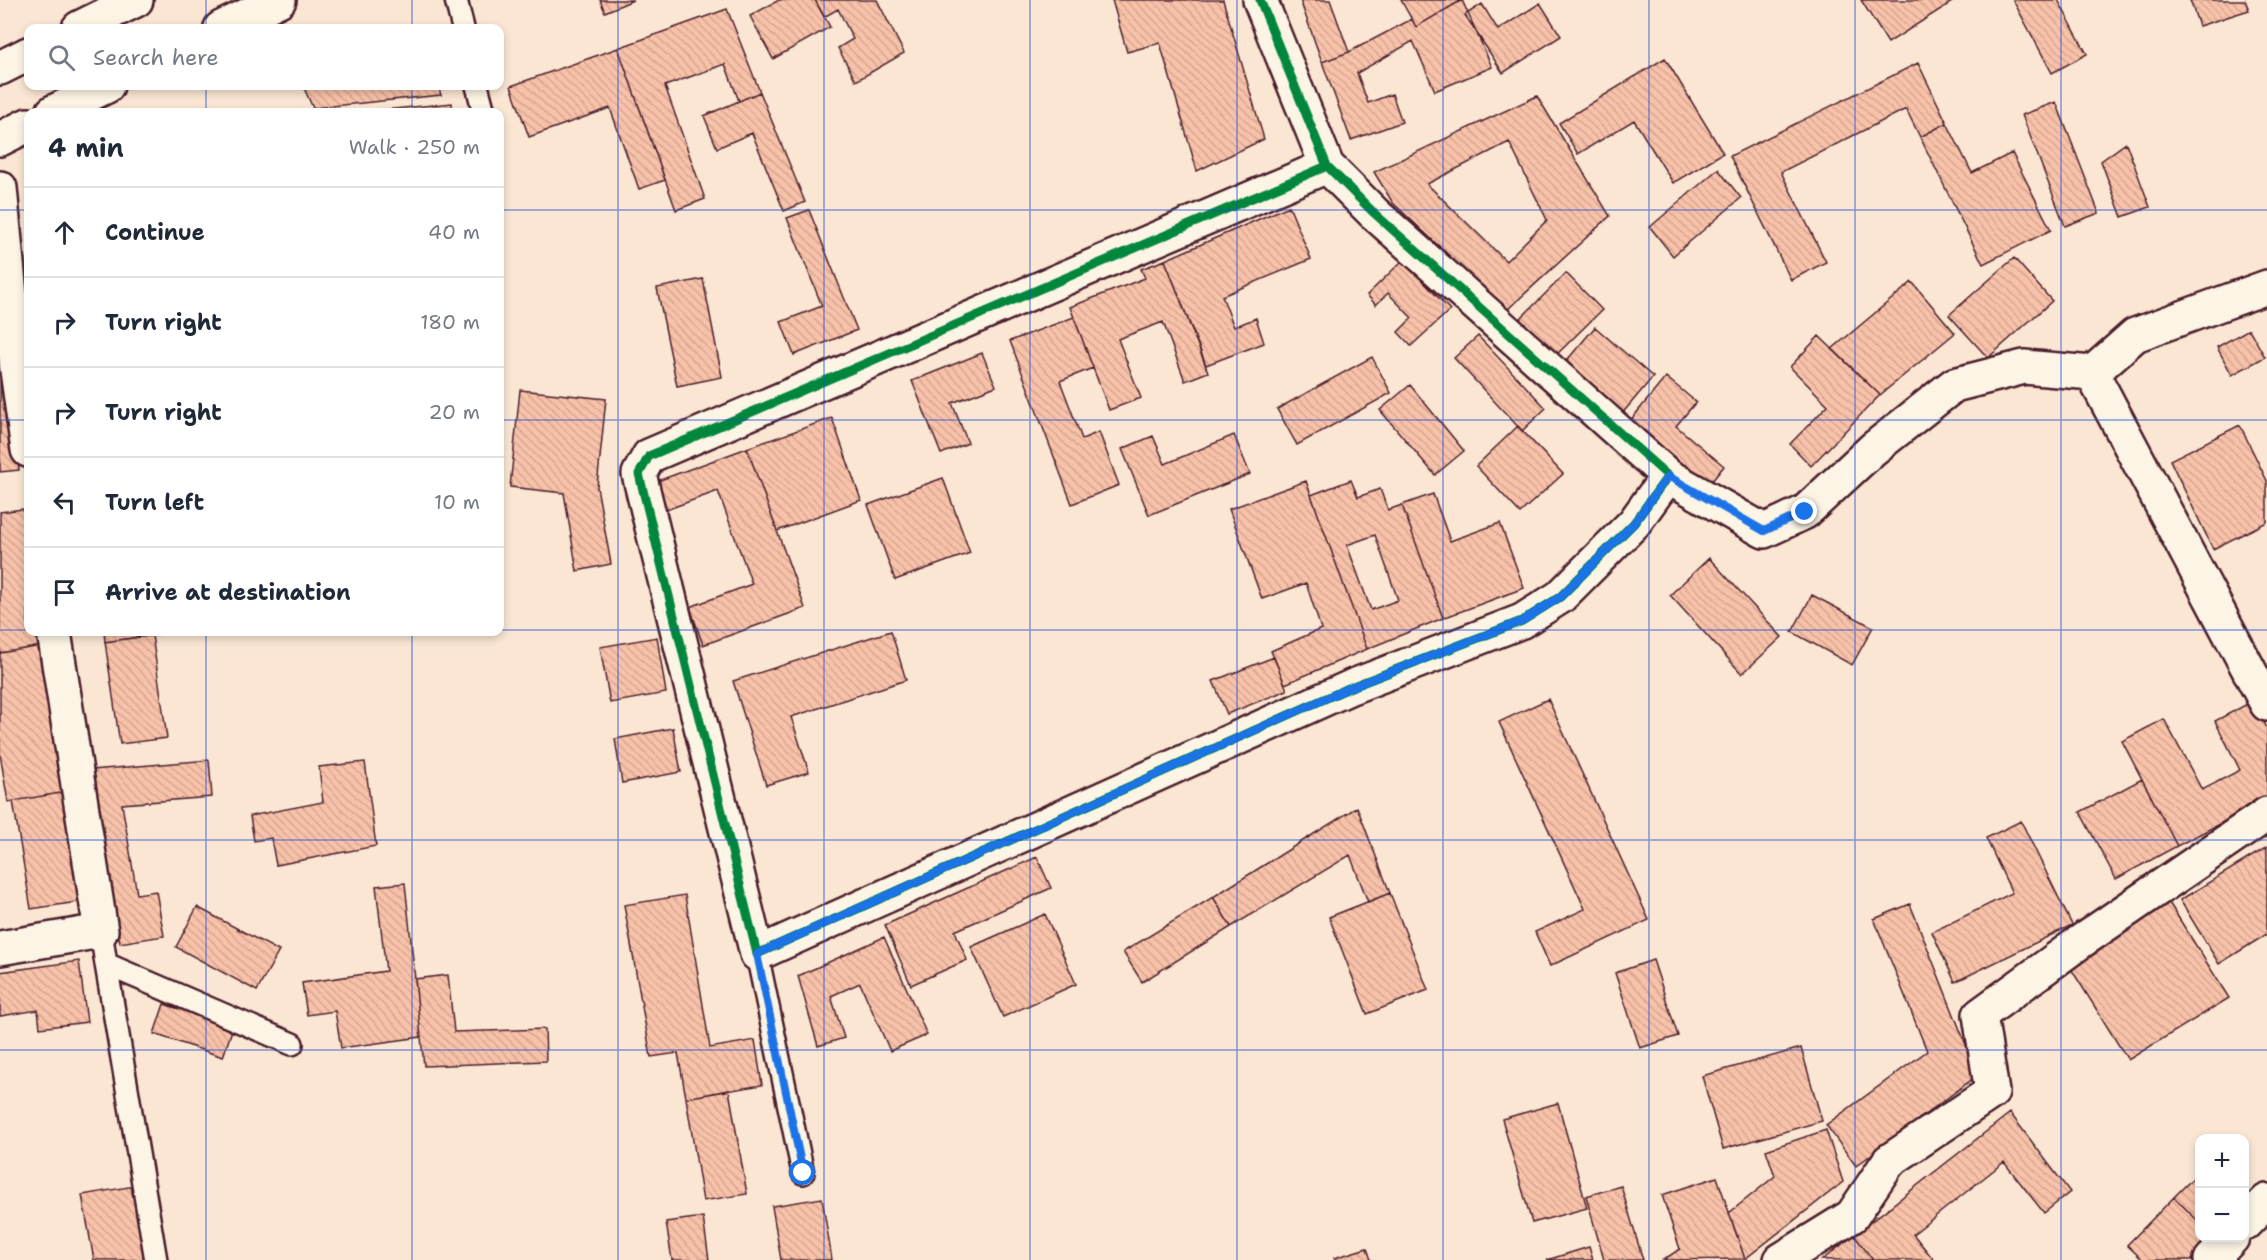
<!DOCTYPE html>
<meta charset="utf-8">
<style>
:root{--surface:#fff;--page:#f2f2f3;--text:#1f2937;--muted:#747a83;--line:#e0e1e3}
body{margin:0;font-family:"Shantell Sans",sans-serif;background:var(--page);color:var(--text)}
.controls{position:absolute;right:18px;bottom:18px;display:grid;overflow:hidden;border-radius:12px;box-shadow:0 3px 9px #0003}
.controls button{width:54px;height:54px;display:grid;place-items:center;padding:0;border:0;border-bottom:2px solid var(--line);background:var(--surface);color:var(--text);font:30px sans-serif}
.stop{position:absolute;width:18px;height:18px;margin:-14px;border:4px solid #1a73e8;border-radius:50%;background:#fff}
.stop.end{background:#1a73e8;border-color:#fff;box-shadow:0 2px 6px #0008}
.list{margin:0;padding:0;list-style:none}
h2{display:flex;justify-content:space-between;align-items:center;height:78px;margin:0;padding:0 24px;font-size:26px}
h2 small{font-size:20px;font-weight:400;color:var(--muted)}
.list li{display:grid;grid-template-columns:39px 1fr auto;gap:18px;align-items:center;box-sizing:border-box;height:90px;padding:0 24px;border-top:2px solid var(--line)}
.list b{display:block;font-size:22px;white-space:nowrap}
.list em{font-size:20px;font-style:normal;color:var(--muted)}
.icon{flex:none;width:33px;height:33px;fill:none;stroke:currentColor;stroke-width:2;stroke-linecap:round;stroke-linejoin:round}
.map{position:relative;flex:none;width:2267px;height:1260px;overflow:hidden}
.search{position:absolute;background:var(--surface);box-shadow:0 3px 9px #0003;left:24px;top:24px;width:480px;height:66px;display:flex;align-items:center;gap:15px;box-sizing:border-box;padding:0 21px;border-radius:12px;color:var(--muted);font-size:22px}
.panel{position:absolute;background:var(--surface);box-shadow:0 3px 9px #0003;left:24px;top:108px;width:480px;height:528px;border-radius:12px}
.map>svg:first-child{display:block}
.building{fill:url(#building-back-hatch);stroke:#4a1f2b;stroke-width:1.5;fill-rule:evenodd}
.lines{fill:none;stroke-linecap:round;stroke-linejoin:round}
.lane-casing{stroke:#4a1f2b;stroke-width:26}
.street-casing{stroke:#4a1f2b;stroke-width:38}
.primary-casing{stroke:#4a1f2b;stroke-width:38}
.lane{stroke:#fcf5e5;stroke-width:21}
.street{stroke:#fcf5e5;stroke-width:33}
.primary{stroke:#fcf5e5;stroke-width:33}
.cycleway-casing{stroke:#fcf5e5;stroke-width:13}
.cycleway{stroke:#00873e;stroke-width:9}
.route{stroke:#1a73e8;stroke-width:8}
.grid{fill:none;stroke:#1d4ed8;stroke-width:1.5;stroke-opacity:0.55}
</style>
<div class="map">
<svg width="2267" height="1260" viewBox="0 0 2267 1260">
<defs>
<pattern id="building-back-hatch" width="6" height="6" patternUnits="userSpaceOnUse" patternTransform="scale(1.5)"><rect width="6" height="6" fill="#f7c2a9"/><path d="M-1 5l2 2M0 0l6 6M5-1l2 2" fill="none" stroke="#d5a692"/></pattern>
</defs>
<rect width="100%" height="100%" fill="#fae6d3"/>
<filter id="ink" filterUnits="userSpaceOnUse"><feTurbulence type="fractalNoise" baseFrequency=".0167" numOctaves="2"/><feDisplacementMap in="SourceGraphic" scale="12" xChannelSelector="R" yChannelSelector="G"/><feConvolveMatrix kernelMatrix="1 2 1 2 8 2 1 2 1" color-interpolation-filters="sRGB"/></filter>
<g filter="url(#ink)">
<path class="building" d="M600,0H633L605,12Z
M779,0H815L830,27L773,59L750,16Z
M815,0H877L904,53L856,81L838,48L853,39L838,9L824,17Z
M1112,0H1223L1264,139L1197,171L1160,43L1127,52Z
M1300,0H1330L1349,52L1322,62Z
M1401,0H1462L1416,27Z
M1462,0L1492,67L1435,91L1413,41L1357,73L1368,103L1392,94L1402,122L1351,140L1322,62L1349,52L1412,19L1416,27Z
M1861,0H1955L1888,43Z
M2013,0H2058L2087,54L2052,73Z
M2190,0H2245L2249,10L2199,26Z
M1540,3L1561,36L1503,73L1465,15L1482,4L1498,30Z
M727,9L760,92L739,101L725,64L665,86L705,199L676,210L618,48Z
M618,48L665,180L639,189L610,108L529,137L511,86Z
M1665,58L1723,153L1673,183L1634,120L1578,154L1559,123Z
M1918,63L1947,123L1920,137L1906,109L1781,172L1826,262L1791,280L1730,156Z
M303,86H438L441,95L313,108Z
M760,92L805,202L784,211L752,133L717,148L704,116Z
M1537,96L1610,216L1507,310L1393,203L1374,172ZM1509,142L1547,220L1506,261L1427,184Z
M2056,102L2099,213L2065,226L2022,115Z
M452,103V112H364Z
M1947,123L1972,173L2012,153L2051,230L1983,264L1920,137Z
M2126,143L2150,207L2122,217L2101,161Z
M1718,169L1741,198L1673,256L1650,227Z
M1289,206L1311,259L1222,296L1234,327L1256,318L1264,343L1206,365L1165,260Z
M809,210L857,330L794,355L781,322L822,306L787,218Z
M2014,258L2052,301L1988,358L1949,315Z
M1165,260L1208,372L1185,381L1163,322L1118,339L1141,398L1109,410L1070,307L1145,278L1141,269Z
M1403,260L1450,310L1411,346L1398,332L1412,318L1388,293L1376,305L1367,295Z
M1566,273L1602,310L1548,363L1513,326Z
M703,279L722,377L677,386L657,288Z
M1912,282L1955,333L1880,395L1832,349Z
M1074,317L1093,368L1060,381L1082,439L1099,432L1119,485L1072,504L1010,341Z
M1595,327L1653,377L1615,422L1557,372Z
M2249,329L2265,357L2232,375L2217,347Z
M1478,336L1546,408L1522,431L1454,358Z
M1819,336L1880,395L1811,466L1790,444L1828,405L1790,367Z
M982,353L996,386L952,403L968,443L941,454L912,381Z
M1372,357L1391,393L1297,445L1277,409Z
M1666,377L1696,402L1676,426L1724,466L1704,491L1625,427Z
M12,380L19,470L0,472V381Z
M1410,385L1464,451L1435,475L1380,410Z
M520,390L606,399L597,487L611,564L577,571L564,493L510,487Z
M832,418L861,500L777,531L747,448Z
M2240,425L2267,481V522L2213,549L2170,460Z
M1518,426L1563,474L1520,513L1476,466Z
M1234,435L1250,474L1149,515L1122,449L1153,436L1165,464Z
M747,448L805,608L703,645L690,607L752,584L718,491L663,511L652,483Z
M943,478L970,553L895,580L868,505Z
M1351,480L1358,497L1380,489L1388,510L1402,505L1443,618L1367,649L1311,495ZM1375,535L1398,600L1371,610L1347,545Z
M1306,481L1367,649L1285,684L1271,651L1321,629L1306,583L1262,599L1229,509Z
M1433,494L1450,541L1500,523L1524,588L1443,618L1402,505Z
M23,509L28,549V632H40L42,646L0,653V512Z
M1709,558L1782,637L1742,674L1670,595Z
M1812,595L1873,627L1852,665L1792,632Z
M891,631L906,680L791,717L809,772L766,785L733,681Z
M104,632H177L105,642Z
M152,635L167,738L120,744L105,642Z
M657,637L666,693L610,703L600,647Z
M42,646L66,792L8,802L0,754V653Z
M1274,657L1287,690L1227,714L1213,681Z
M1548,699L1649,920L1550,966L1535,932L1585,909L1499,722Z
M2253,701L2267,728V799L2177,846L2122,741L2164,719L2202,790L2240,770L2215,721Z
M673,728L681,772L622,783L615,739Z
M209,760L212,797L122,804L137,894L156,891L164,936L120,943L92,770Z
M365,762L376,846L276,865L271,838L254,841L250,816L323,802L319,767Z
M2142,779L2177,846L2116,879L2080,812Z
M66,792L84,901L31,909L13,801Z
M1357,807L1390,893L1368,902L1350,855L1231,927L1213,897Z
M2021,821L2072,925L1955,982L1932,932L2012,893L1986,838Z
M2267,847V934L2219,964L2180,900Z
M1037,857L1051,888L955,931L967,960L911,985L885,925Z
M405,883L421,1037L341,1048L335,1011L307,1015L302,983L386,971L376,886Z
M1390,893L1428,990L1367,1014L1329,917Z
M685,895L710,1048L755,1040L762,1085L686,1098L678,1053L651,1057L624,905Z
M1213,897L1231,927L1142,982L1123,952Z
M2168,901L2229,998L2128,1060L2068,964Z
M1910,904L1978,1075L1856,1166L1826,1125L1927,1051L1874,919Z
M197,907L279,951L257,991L176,947Z
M1045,914L1076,984L1003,1017L971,947Z
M884,937L927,1035L890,1051L860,983L831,996L844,1038L818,1046L798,976Z
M1653,960L1678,1036L1640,1048L1615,973Z
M79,961L87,1022L40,1028L38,1010L0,1016V972Z
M448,975L454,1032L545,1029L546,1061L424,1066L415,979Z
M164,1004L233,1027L223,1057L154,1034Z
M1801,1048L1822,1121L1723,1149L1702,1076Z
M729,1090L747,1194L703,1201L686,1098Z
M1558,1103L1587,1208L1532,1223L1502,1119Z
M2010,1113L2070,1192L2044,1213L2004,1162L1913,1234L1934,1260H1873L1854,1235Z
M1826,1130L1843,1182L1745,1259L1729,1213L1775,1176L1766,1150Z
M2200,1171V1223L2174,1197Z
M1717,1177L1745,1259L1663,1260L1680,1249L1662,1195Z
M134,1186L147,1260H94L82,1195Z
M1621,1186L1643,1260H1604L1586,1196Z
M2174,1197L2200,1223V1238H2214L2198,1260H2143L2127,1245Z
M822,1198L832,1260H781L772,1206Z
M703,1217L709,1260H672L666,1222Z
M1854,1235L1873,1260H1822Z
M1589,1247L1593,1260H1547Z
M1367,1248L1371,1260H1335L1334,1258Z"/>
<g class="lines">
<defs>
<path id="lane" d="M456,0L463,28
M477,86L484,112
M101,931L106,964L292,1044
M757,954L803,1173
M106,964L156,1260"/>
<path id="street" d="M1260,0L1327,166L1374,213L1668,476L1634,523L1560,597L1522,621L1351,687L757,954L639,474L649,456L1327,166
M0,188L17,370L28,450
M2092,373L2135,335L2267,287
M1668,476L1764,531L1805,512L1873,449L1954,385L2024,367L2092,373L2267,704
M0,948L101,931L54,632
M2244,1224L2267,1201
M1781,1260L1852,1216L1889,1161L1992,1092L1980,1015L2080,942L2267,814
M2211,1260L2232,1238"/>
<path id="primary" d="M79,28L136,0
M221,28L279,0
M0,68L28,54
M53,112L107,86
M0,139L28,125"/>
</defs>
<use href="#lane" class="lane-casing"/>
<use href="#street" class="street-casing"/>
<use href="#primary" class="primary-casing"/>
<use href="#lane" class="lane"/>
<use href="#street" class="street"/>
<use href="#primary" class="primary"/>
<defs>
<path id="cycleway" d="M1260,0L1327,166L1374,213L1668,476L1634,523L1560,597L1522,621L1351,687L757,954L639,474L649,456L1327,166"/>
</defs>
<use href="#cycleway" class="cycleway-casing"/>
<use href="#cycleway" class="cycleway"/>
</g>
</g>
<g class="lines" filter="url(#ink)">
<path class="route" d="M803,1173L757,954L1351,687L1522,621L1560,597L1634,523L1668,476L1764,531L1805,512"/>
</g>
<path class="grid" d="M206,0V28M412,0V28M618,0V1260M824,0V1260M1030,0V1260M1237,0V1260M1443,0V1260M1649,0V1260M1855,0V1260M2061,0V1260M206,86V112M412,86V112M0,210H28M500,210H2267M0,420H28M500,420H2267M0,630H28M500,630H2267M206,632V1260M412,632V1260M0,840H2267M0,1050H2267"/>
</svg>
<div class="controls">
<button>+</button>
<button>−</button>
</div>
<div class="stop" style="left:803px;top:1173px"></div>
<div class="stop end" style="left:1805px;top:512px"></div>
<div class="search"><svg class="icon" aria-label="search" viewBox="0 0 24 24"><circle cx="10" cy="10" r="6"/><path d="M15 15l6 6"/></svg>Search here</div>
<section class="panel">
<h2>4 min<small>Walk · 250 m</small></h2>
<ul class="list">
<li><svg class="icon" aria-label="ahead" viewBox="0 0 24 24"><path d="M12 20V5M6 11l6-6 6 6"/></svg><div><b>Continue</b></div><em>40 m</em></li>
<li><svg class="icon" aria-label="right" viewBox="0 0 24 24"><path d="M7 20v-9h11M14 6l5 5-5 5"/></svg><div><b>Turn right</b></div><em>180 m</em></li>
<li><svg class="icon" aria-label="right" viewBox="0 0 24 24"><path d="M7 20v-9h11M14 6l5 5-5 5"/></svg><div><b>Turn right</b></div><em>20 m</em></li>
<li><svg class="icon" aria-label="left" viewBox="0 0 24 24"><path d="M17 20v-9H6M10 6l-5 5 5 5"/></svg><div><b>Turn left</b></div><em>10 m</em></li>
<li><svg class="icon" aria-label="arrive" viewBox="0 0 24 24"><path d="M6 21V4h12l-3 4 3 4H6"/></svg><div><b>Arrive at destination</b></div></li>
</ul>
</section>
</div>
